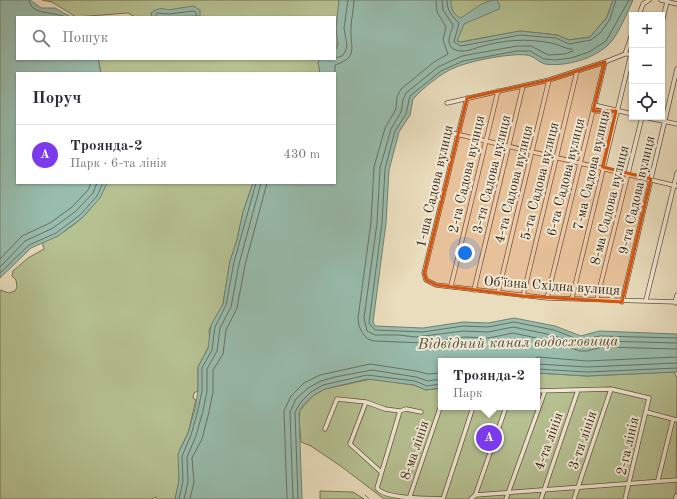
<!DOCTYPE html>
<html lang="uk">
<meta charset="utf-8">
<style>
:root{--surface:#fff;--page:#f2f2f3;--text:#2b2b33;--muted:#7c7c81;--line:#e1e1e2;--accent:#7c3aed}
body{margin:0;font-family:"Old Standard TT",serif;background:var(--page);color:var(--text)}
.controls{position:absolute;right:12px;top:12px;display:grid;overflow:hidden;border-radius:0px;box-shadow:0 1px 3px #0004}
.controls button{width:36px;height:36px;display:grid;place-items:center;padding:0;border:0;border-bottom:1px solid var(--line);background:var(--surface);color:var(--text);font:20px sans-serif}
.you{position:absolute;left:465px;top:253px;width:14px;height:14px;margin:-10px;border:3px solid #fff;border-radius:50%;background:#1a73e8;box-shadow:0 0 0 6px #1a73e833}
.badge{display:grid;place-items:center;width:26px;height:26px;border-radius:50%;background:var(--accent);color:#fff;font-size:13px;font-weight:700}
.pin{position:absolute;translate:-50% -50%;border:2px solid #fff;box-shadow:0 1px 4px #0006}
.popup{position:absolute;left:438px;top:358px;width:102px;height:52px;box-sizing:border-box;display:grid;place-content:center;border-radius:0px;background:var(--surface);filter:drop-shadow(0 1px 3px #0005);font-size:13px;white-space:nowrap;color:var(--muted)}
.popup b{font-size:15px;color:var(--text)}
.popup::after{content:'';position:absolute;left:50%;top:100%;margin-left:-8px;border:8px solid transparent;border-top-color:var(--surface)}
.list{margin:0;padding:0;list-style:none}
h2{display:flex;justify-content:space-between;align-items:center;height:52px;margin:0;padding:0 16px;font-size:17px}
h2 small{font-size:13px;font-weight:400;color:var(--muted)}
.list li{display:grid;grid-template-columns:26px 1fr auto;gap:12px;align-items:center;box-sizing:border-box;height:60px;padding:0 16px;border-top:1px solid var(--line)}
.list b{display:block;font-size:15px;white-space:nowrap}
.list p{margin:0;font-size:13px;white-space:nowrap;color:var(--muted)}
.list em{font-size:13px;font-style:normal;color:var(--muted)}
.icon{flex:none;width:22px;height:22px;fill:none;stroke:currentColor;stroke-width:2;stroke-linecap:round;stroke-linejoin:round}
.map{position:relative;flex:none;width:677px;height:499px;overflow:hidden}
.search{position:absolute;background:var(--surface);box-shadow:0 1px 3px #0004;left:16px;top:16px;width:320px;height:44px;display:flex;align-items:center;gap:10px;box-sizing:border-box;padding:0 14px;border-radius:0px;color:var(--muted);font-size:15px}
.panel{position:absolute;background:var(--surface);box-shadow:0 1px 3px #0004;left:16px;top:72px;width:320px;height:112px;border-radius:0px}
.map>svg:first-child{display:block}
.green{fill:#b6c192;stroke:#787455}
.water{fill:#98bcad;stroke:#728071}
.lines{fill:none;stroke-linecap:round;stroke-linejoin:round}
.shore{stroke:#697162;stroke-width:1}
.stream{stroke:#728071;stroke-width:1}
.street-casing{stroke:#665441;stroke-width:5}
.secondary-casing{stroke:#3a2618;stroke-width:6}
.street{stroke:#f1e9d4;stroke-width:3.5}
.secondary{stroke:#f1e9d4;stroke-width:5}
.marked{fill:#d7540d;fill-opacity:0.2;stroke:#d7540d;stroke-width:3;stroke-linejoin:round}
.labels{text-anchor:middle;stroke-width:4;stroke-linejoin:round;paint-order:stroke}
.street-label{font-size:14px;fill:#3a2618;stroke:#f1e9d4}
.water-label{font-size:15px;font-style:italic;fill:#524c3d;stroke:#f1e9d4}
</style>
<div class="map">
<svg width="677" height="499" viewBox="0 0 677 499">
<rect width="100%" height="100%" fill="#eaddbd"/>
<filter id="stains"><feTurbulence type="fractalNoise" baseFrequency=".005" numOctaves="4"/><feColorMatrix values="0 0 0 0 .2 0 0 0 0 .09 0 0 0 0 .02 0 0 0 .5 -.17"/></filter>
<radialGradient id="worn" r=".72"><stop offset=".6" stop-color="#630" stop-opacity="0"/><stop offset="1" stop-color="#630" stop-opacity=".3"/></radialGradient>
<path class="green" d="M42,0H339L337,48L335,51V17H196L200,15L188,8L151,13L152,17H135L128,13L76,17L52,2Z
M431,0H613L607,17L590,37L569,40L557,35L520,31L461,42L457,41L459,25Z
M98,59H321L318,62L320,73H101Z
M107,183H253L243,212L237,240L230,261L223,304L209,330L210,343L208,348L198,367V391L194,393L193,398L196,400L188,433L180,449L179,481L175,499H157L156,497L151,499H0V290L9,293L15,291L17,287L16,280L12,276L13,271L28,258L44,249L42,242C71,232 94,210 107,183Z
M674,372L677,378L676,499H384L342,467L311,446L301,442L299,419L300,410L314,395L325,389L371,379L414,385L426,390L441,388V407H537V373L587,376Z
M320,491L353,492L364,499H320Z"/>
<path class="water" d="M0,0H30L41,8H55L71,17H17V59H98L101,73H17V183H107L100,198L82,218L58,236L31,248L0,278Z
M339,0H451C451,8 453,14 460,18C473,12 481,0 497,0L500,6L499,9L464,24L457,41L461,42L520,31L557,35L569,40L590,37L607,17L613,0H633C627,13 618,36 608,45C593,59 565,67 545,64C538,62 533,55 526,55C510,53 469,61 454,68C441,73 422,89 413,99L410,115L399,132L389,170L386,223L373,322L375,326L423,328L463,322L488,323L514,318L555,326L581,336L599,331L677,334V372L587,376L537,373V361H441V388L426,390L414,385L367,379L325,389L314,395L303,405L299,413L302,499H175L179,481L178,454L188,433L195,409L198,391V367L208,348L211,325L223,304L230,261L237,240L243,212L253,183H335V73H320L318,62L321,59H335V51L338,45L336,28Z
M193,6L200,10V16L152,17L151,13C156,9 162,7 168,10Z"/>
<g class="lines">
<path class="shore" d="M29,0C31,16 55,11 65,17
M436,0L437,12L446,27L443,40L448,54L434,62L401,89L397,97L396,109L385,128L374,167L371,222L358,318L359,326L363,334L368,339L374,341L423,343L464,337L489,338L513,333L551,341L580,351H587L602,347L677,349
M442,0L443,10L453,25C452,32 445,41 452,48C460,54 471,50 479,47C503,40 526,38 551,43C559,44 564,49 572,49L573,51L564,54L548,55L531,46H517L462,56L438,67L406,93L403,100L401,112L391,129L380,168L377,223L364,318L367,331L375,335H398L416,337L463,331L488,332L513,327L552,335L580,345L601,341L677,343
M447,0C447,11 452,16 459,23L454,42L461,46L520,35L556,38L569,44L591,40L601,32L610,19L616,0
M629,0L606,41L589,52L571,58L555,60L544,59L530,51H517L463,61L441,71L410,96L406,114L395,131L385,169L382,223L369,323L375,330L423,332L463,326L488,327L514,322L554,330L580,340L600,336L677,338
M155,17L157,13L169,14L193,11L196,12V17
M335,58L342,56L345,52L347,46L344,28L348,0
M335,74V65C359,57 350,48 351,28C351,19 354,9 354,0
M0,259L22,236L50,223L72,207L88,190L91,183
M0,267L25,241L53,228L76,211L93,193L97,183
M0,273L29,245L56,233L80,215L97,196L103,183
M528,361L538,357L587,361L677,357
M537,364L587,367L677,363
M537,369L587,372L677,368
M179,499L183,481L182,456L191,435L198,410L202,391V368L212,350L215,327L226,305L234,262L256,183
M184,499L188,482L187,457L196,436L203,411L207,391V369L217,351L220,328L231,307L239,264L261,183
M190,499L194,482L192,458L202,439L209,412L213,392V370L223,354L226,330L237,308L245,265L267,183
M287,499L284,411L291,396L304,383L320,375L370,364L416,371L428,374L441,373
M293,499L290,412L296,399L308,388L321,381L335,377L372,370L416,377L428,381L441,379
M298,499L295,412L301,402L311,392L323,385L367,375L415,381L427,386L441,384"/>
<path class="stream" d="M365,495L369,499"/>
<defs>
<path id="street" d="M661,0L677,4
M639,15L643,4L649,0
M662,22L667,2
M467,98L424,273L426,280L436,285L547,298L677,302
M447,103L549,80L605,62L625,54L632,34
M594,105L632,114
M593,111H611
M644,117L677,124
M452,133L677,186
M451,286L498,91
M474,290L523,86
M498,293L549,80
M523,296L577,71
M547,298L605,62
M572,298L631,54H625
M597,299L642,117
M646,300L677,173
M622,302L677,69
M675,303L677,295
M537,391L611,389L649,398L625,499
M366,402L350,444L381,472
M400,411L377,488C384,499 426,498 443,499
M646,412L677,420
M325,429L337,399L366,402L385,409L400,411L406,409L421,412
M658,480L673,419
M475,496L506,407
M409,499L440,408L445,407
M443,499L473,407
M471,499L475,495L677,480
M506,499L545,391
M541,499L578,390
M574,499L611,389"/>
<path id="secondary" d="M676,499L677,496"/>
</defs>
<use href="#street" class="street-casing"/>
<use href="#secondary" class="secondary-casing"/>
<use href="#street" class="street"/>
<use href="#secondary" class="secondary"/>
</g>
<path class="marked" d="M605,62L593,111H616L603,167L651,179L622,302L523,296L436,285L426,280L424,273L467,98L549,80Z"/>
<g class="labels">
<g class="street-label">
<text transform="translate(591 170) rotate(-77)" y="5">7-ма Садова вулиця</text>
<text transform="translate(466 174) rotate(-77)" y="5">2-га Садова вулиця</text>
<text transform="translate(491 174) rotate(-76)" y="5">3-тя Садова вулиця</text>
<text transform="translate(565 177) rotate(-76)" y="5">6-та Садова вулиця</text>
<text transform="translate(539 181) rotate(-76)" y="5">5-та Садова вулиця</text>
<text transform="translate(513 184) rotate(-76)" y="5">4-та Садова вулиця</text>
<text transform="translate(434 186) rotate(-77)" y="5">1-ша Садова вулиця</text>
<text transform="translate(636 195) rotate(-77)" y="5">9-та Садова вулиця</text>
<text transform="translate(609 205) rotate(-76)" y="5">8-ма Садова вулиця</text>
<text transform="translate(552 285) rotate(4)" y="5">Обʼїзна Східна вулиця</text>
<text transform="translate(582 440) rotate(-71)" y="5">3-тя лінія</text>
<text transform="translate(548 441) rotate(-70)" y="5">4-та лінія</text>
<text transform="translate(627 446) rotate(-77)" y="5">2-га лінія</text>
<text transform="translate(414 450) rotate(-71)" y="5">8-ма лінія</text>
</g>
<g class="water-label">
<text transform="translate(518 342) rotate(-1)" y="5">Відвідний канал водосховища</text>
</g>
</g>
<rect width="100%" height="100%" filter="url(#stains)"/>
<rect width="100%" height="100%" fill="url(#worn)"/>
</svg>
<div class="controls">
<button>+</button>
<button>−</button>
<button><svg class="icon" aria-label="locate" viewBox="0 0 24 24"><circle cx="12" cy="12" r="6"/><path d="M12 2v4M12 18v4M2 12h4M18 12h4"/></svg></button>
</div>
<div class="you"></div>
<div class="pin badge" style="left:489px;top:438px">A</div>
<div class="popup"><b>Троянда-2</b>Парк</div>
<div class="search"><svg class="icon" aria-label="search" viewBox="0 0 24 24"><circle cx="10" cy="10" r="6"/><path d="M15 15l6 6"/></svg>Пошук</div>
<section class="panel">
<h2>Поруч<small></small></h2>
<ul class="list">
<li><span class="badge">A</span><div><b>Троянда-2</b><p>Парк · 6-та лінія</p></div><em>430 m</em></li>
</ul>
</section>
</div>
